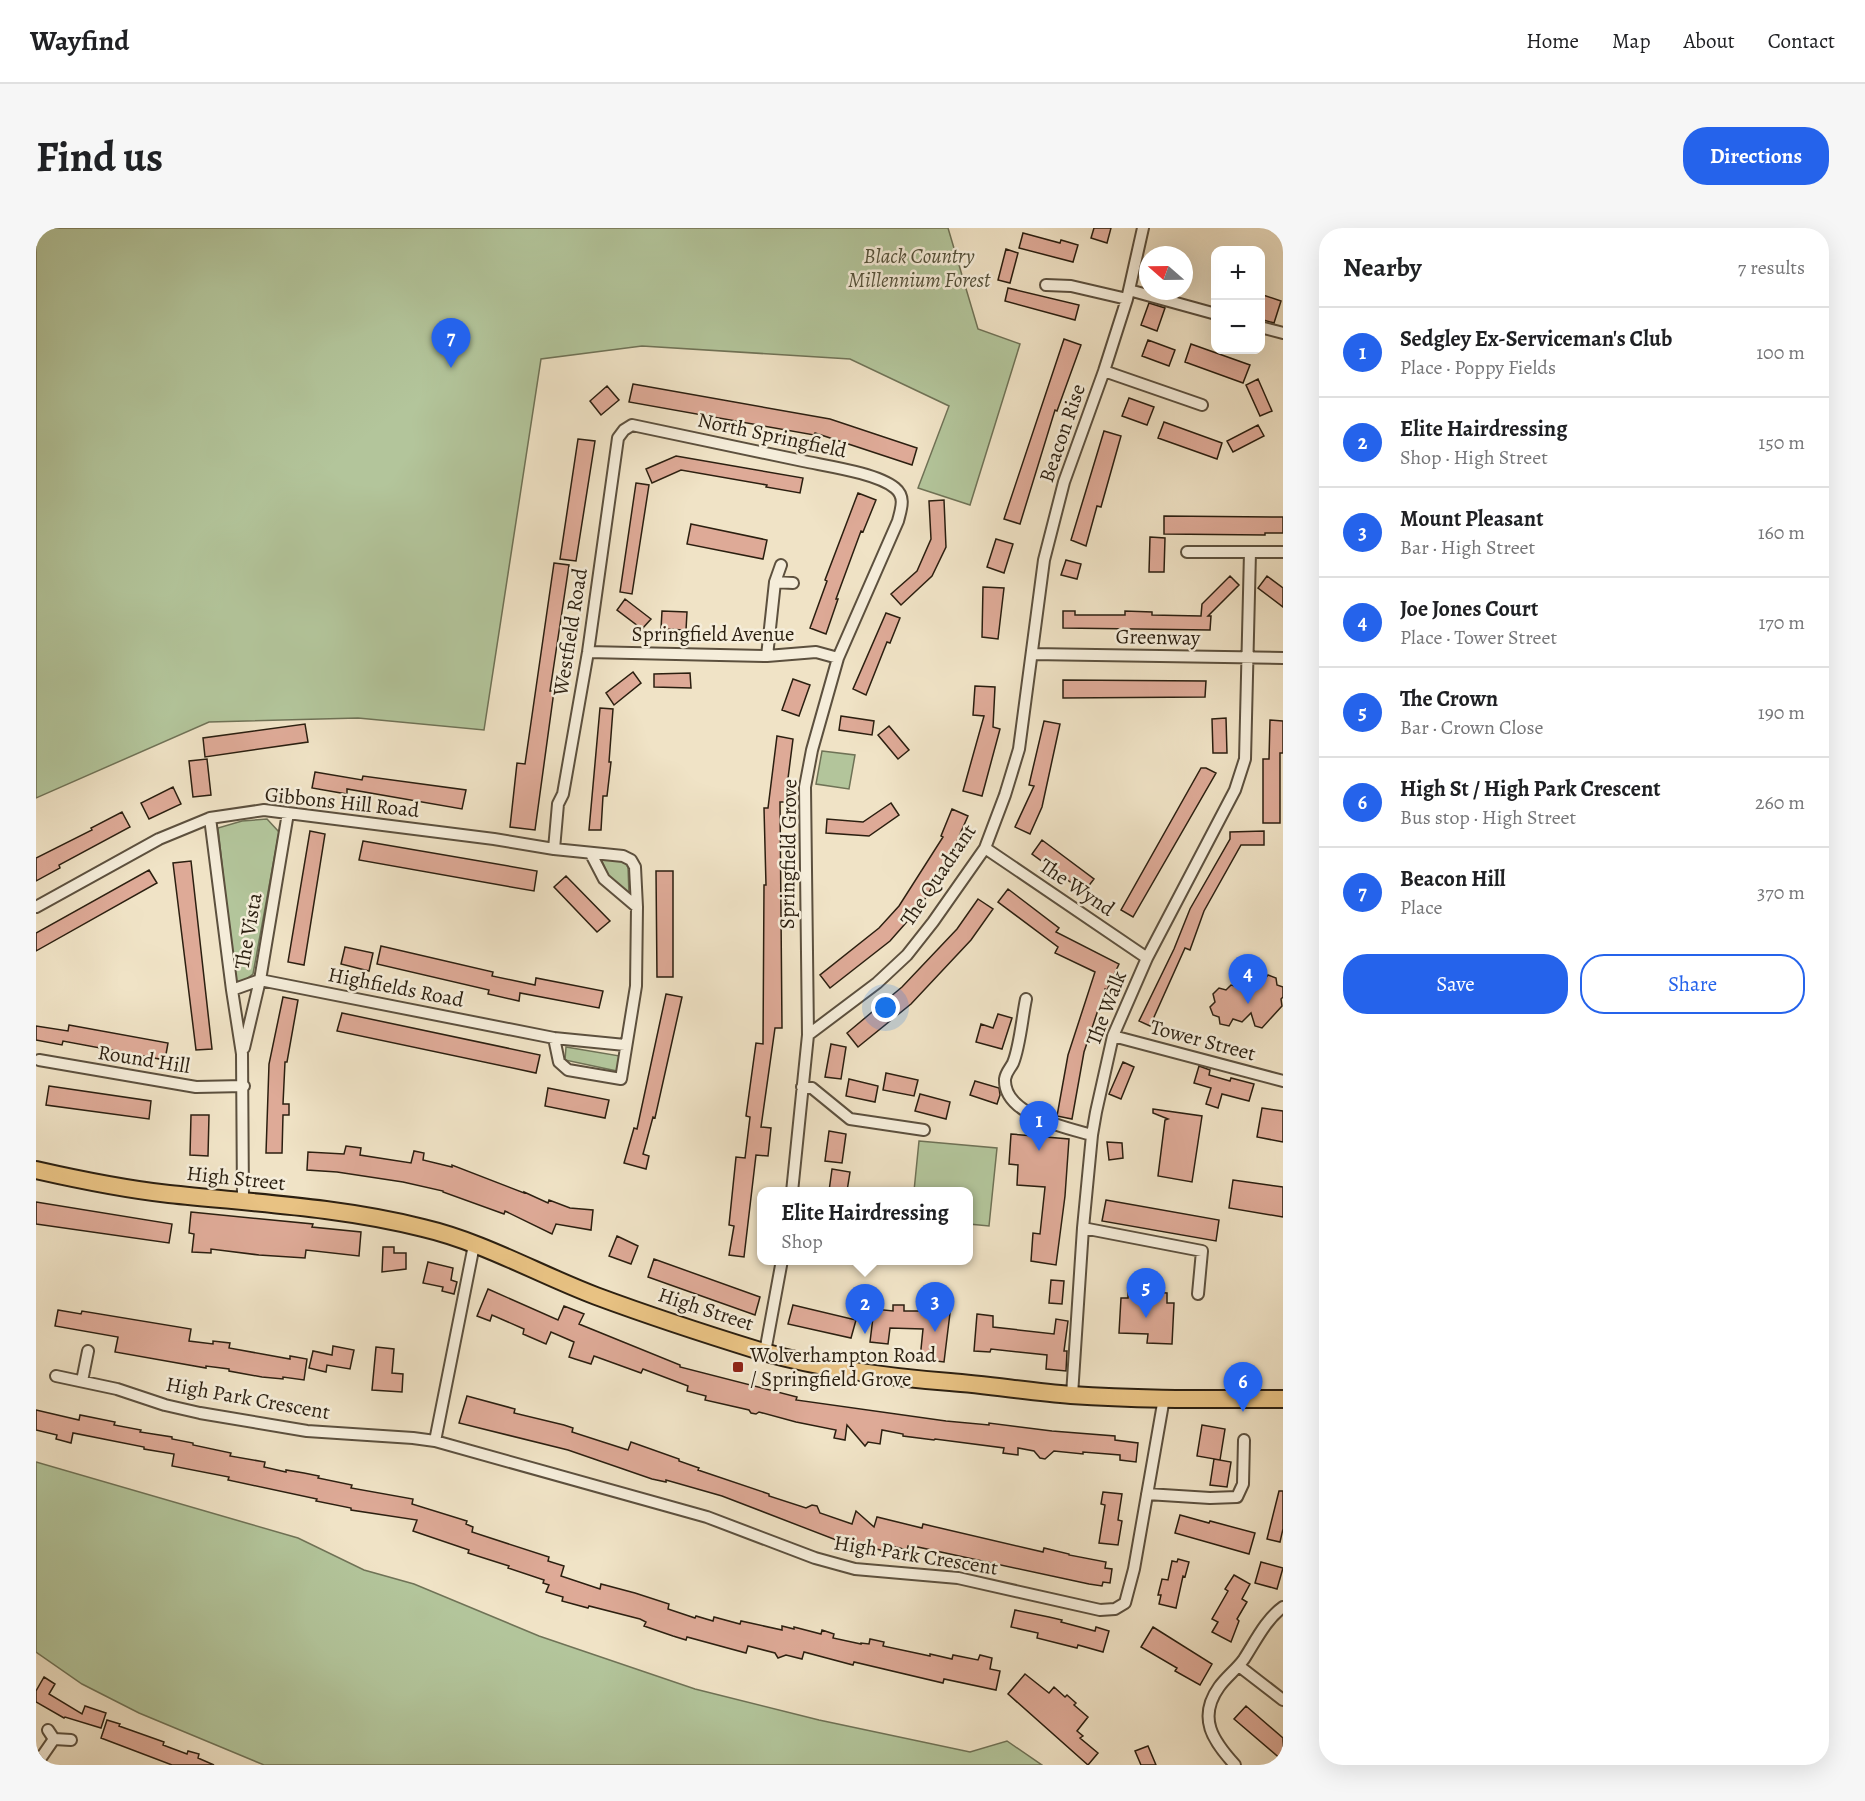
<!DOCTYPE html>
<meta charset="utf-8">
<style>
:root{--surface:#fff;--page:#f6f6f6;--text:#202124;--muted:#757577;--line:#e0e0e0;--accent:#2563eb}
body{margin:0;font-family:Alegreya,serif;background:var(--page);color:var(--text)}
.controls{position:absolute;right:18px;top:18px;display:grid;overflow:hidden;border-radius:12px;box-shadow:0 6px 24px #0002}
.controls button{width:54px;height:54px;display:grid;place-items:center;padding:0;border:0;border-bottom:2px solid var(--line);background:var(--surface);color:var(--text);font:30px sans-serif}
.compass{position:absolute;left:1103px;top:18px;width:54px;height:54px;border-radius:50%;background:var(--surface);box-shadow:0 6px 24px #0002;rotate:290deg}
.you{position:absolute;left:850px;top:780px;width:21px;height:21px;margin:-15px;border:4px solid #fff;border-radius:50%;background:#1a73e8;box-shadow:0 0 0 9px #1a73e833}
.badge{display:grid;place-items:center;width:39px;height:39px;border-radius:50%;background:var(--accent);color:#fff;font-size:20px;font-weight:700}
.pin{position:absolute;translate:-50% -50px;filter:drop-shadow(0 2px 3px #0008)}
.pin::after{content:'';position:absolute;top:32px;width:21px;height:18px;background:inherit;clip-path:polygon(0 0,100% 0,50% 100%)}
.popup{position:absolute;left:721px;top:959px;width:216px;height:78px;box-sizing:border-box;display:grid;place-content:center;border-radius:12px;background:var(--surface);filter:drop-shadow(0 2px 4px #0005);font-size:20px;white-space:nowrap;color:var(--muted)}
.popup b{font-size:22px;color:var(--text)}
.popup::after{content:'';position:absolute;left:50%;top:100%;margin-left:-12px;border:12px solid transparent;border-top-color:var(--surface)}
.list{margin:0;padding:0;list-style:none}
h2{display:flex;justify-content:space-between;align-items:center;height:78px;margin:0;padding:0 24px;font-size:26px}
h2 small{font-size:20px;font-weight:400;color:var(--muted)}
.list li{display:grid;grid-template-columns:39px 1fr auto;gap:18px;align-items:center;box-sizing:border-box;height:90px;padding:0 24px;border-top:2px solid var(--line)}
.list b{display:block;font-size:22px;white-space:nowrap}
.list p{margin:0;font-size:20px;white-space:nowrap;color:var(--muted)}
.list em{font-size:20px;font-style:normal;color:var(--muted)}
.actions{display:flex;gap:12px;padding:18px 24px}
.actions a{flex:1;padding:14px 0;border:2px solid var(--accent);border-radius:24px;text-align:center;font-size:21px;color:var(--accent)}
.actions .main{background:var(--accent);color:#fff}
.map{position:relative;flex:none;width:1247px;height:1537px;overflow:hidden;border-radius:24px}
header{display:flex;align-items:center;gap:36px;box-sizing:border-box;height:84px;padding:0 30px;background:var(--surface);border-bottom:2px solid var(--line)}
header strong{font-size:28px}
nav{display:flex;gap:33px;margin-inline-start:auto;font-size:21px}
.intro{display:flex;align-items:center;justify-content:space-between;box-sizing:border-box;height:144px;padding:0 36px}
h1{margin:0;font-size:42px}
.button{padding:15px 27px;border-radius:24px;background:var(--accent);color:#fff;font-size:21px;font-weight:700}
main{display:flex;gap:36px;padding:0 36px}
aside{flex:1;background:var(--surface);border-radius:24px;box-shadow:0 6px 24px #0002}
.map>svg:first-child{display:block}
.green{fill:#b3c59b;stroke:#6f7256;stroke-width:1.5}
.building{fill:#deaa97;stroke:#2b1f10;stroke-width:1.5}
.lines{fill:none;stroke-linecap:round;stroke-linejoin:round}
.minor-casing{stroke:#5c503e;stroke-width:14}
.primary-casing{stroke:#2b1f10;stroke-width:20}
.minor{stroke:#f5edda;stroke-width:10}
.primary{stroke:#e8c283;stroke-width:16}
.poi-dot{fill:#8f2418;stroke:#f5edda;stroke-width:2}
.labels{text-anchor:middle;stroke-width:5;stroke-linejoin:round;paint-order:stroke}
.park-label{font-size:21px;font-style:italic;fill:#54513a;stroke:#f5edda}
.street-label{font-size:21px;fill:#2b1f10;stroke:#f5edda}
.poi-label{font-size:21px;fill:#2b1f10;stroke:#f5edda;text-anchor:start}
</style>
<header>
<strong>Wayfind</strong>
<nav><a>Home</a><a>Map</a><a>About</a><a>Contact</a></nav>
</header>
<div class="intro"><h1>Find us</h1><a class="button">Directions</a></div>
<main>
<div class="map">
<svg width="1247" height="1537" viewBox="0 0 1247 1537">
<rect width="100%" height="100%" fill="#f0e3c6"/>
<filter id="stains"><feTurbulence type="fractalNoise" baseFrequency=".00333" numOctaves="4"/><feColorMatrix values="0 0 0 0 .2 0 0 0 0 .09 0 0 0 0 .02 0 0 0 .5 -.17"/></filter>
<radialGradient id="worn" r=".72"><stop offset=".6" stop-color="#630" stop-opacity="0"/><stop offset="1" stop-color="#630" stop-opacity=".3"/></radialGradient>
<path class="green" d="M0,0H912L942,101L984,116L934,277L882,260L913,178L814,131L606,118L505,131L448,502L322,490L173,494L0,570Z
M786,523L819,527L813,561L780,556Z
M231,591L243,604L217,746L209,752L199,754L182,600L206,593Z
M565,631L587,632L592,639L593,667L574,651Z
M530,819L584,828L581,843L529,832Z
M883,913L961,920L953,998L933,996L932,964L878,963Z
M0,1234L262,1310L328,1342L378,1356L503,1408L659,1461L783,1492L934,1524L971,1513L1006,1537H228L103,1485L46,1456L0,1424Z"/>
<path class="building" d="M1058,0H1075L1071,15L1055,10Z
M987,5L1024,15L1025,12L1042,17L1037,34L983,20Z
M970,21L982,25L974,55L962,52Z
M972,60L1043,77L1039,92L969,73Z
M1224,66L1245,73L1238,95L1224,91Z
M1113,75L1129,80L1121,103L1105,97Z
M1028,111L1045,117L1021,183L1019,182L984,296L968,291Z
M1112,112L1139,122L1133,138L1106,128Z
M1155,116L1214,137L1207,155L1149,134Z
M1222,151L1236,183L1224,188L1210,157Z
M597,156L794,191L881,220L876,237L779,205L778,207L593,174Z
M571,158L583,172L565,187L554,173Z
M1093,170L1118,179L1111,197L1086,188Z
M1128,194L1186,215L1181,231L1122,210Z
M1222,197L1228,208L1197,224L1191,213Z
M1068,203L1085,208L1065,279L1061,278L1050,318L1035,312Z
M542,211L559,213L540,333L524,331Z
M640,228L767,250L764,265L730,259L731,257L645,242L616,255L610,241Z
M600,255L613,257L596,366L584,364Z
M822,265L840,272L827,304L825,303L800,371H802L790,406L774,400L791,353L789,352Z
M908,272L910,319L896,348L865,377L855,366L881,343L895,311L893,273Z
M1128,288L1247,289V305H1229V307L1128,306Z
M655,296L731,312L727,331L651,316Z
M1114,309L1129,310L1128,344H1113Z
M960,311L977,316L968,345L951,339Z
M1030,332L1045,336L1041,351L1025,347Z
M518,335L533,337L514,463H518L499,602L474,599L481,535L489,536Z
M1194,348L1203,357L1172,388H1175L1174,402L1027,400V383H1039V387H1089V383L1116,384V387L1165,388L1166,376Z
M1231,348L1247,360V379L1222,360Z
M947,359L968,360L962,411L946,409Z
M589,371L615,391L606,401L581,382Z
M626,383L651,384L650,402L625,401Z
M850,385L864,390L854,415L851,414L830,467L817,461Z
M597,444L605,455L578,477L570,465Z
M654,445L655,460L618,459V446Z
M757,451L774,457L763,488L746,482Z
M1027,452L1170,453L1169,469L1027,470Z
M939,458L959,459L957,499L964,501L946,568L927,563L948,488L937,487Z
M564,480L577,481L573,534H575L571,568H567L565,602H553Z
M805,488L838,493L836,507L803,502Z
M1190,490L1191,525H1177L1176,491Z
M1234,492L1247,493V525H1244V595H1227V531H1233Z
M1008,493L1024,496L1006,579L994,606L979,599L998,558L993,557Z
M269,496L272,514L169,529L167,510Z
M853,498L873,522L862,531L842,507Z
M741,508L757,511L749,574H744L746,800H739L725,899L735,900L732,928L720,927L708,1029L693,1027L698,998L693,997L700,929L709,930L714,889L710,888L720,815L727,816L728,657H730L728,580H732Z
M171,531L175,567L157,569L153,533Z
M1165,540H1170L1180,545L1097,689L1085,682Z
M279,544L326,552L327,548L430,562L426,581L311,561V566L276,560Z
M137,559L145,576L113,591L105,575Z
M855,575L863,587L833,608L790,605L791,591L827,594Z
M916,581L932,588L917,622L919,623L883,680L854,713L794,760L784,747L843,700L863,678L907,609L905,608Z
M86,584L94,599L23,637L24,640L0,653V630L56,602L55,600Z
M274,603L289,606L268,737L252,734Z
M1228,603V617H1205L1168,683L1154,722L1149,720L1114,798L1103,793L1138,721L1154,681L1194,611V604Z
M1006,612L1058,651L1048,664L996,626Z
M327,613L501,643L498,663L323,632Z
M155,633L176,821L160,822L137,635Z
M113,642L121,655L0,723V705Z
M620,643H637V749H621Z
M530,648L574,693L561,704L518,659Z
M972,661L1023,700L1020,704L1083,736L1071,762L1069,761L1048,824L1036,891L1021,888L1032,827L1059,744L1019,725L1022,719L962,674Z
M942,671L957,681L935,712L875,776L822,819L811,805L866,759L921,701Z
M345,718L457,744L456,748L499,757L500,750L567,763L563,780L484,765L483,773L452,766L453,762L341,736Z
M309,719L337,725L333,743L305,736Z
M1232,747L1240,750L1241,757L1247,759V769L1245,771L1246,778L1226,800L1219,798L1215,785L1206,794L1197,791L1193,798L1184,796L1183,789L1177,787L1174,779L1179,774L1177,766L1183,760L1190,762L1195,757L1211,761L1220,750L1228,752Z
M630,766L646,769L619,890L617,889L607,926L613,928L610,941L588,935L598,900L601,901Z
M247,769L262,772L251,834H249L247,876H253V887H247L246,925H230L233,836Z
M306,785L504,827L500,845L301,803Z
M962,786L976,790L966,821L940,814L945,796L957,800Z
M33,797L132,815L129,832L27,813L26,817L0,812V798L32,803Z
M795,816L810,819L805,851L789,849Z
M1087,834L1098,839L1085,871L1073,866Z
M1163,838L1174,842L1173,847L1194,853L1195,850L1218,856L1213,873L1186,866L1182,880L1170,876L1175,860L1158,855Z
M850,845L882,852L878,868L847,862Z
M813,851L842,858L839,874L810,868Z
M939,853L963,860L964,867L961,876L934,867Z
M13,858L115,873L113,891L10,877Z
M512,860L573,872L569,890L509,878Z
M884,866L914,874L910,891L879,883Z
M1226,880L1247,883V914L1221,909Z
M1117,881L1166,888L1156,954L1122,948L1129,892L1132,891L1117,885Z
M155,887H173L172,928L154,927Z
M793,903L810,906L806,935L789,933Z
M975,906L1033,911L1029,968L1020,1037L995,1033L997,1005L1004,1006L1009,959L981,957L982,937L973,936Z
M1071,914L1086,915L1087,930L1073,932Z
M310,918L325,920L324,927L375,935L378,923L388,925L387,932L416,939V937L488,965V964L512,975L513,972L534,980L557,982L555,1002L520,996L516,1006L469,983L468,986L407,964V963L367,954L301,944L271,942L272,924L308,926Z
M796,941L814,944L811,963H793Z
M1197,952L1247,959V989L1193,980Z
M1070,972L1183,992L1180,1013L1066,993Z
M0,974L136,996L133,1015L0,996Z
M155,984L277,996L276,999L325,1004L323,1028L270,1022L269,1030L223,1027L175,1021V1025L156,1024L158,1006L153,1005Z
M581,1008L602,1018L595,1036L573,1028Z
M347,1019H358V1025H370V1041L346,1044Z
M618,1031L724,1069L719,1087L612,1049Z
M392,1034L417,1040L415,1052L421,1054L418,1066L406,1063L407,1059L387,1055Z
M1015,1052L1028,1053L1026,1076L1013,1075Z
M452,1061L522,1092L528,1078L548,1086L543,1096L644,1137V1139L761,1169L760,1172L910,1193L953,1197V1195L1016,1203L1079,1208V1212L1102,1215L1100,1234L1084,1232V1227L1047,1224V1226L1018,1223L1009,1231L1004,1230L998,1223L982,1220V1227L967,1225L968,1220L899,1211L898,1212L867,1208V1206L846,1202L844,1216L832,1214L829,1218L811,1197L809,1212L798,1210L800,1202L760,1194L723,1184L720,1186L715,1185L713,1182L669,1172L670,1168L651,1163L652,1158L607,1141L605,1145L558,1128L555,1136L539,1131L533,1129L538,1114L515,1104L510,1116L487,1106L488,1101L456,1087L454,1093L441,1088Z
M1092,1063L1131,1065V1075H1138L1136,1116L1111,1115L1112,1106L1083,1105L1085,1070H1092Z
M890,1075L915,1077L908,1134L884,1131L887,1101L854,1100L852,1116L834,1114L838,1081L857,1083V1077H868V1083H889Z
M757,1077L820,1092L815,1110L752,1096Z
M22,1082L45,1086L46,1083L155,1101L153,1113L177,1116V1113L194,1115L193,1120L254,1131V1128L271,1131L268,1152L247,1149V1151L226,1149L193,1143V1141L170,1138V1140L79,1124L82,1109L19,1098Z
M941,1086L957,1088V1099L1018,1106L1020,1091L1032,1093L1028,1123H1031L1030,1143L1010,1141L1011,1127L955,1121L954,1124L938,1123Z
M297,1118L318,1122L314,1141L291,1137L290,1144L273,1140L277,1123L296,1127Z
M340,1119L358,1121L356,1145L367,1146L366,1164L336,1162Z
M431,1168L479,1181L478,1185L528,1197L537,1200L536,1204L592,1222L595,1214L643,1231V1233L663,1240L662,1242L733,1266V1268L770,1280L776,1277L781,1278L784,1285L816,1296L820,1283L838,1299L841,1289L886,1300L887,1296L1007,1324L1008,1320L1033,1326V1327L1070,1334L1069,1340L1076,1341L1074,1355L1067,1354L1066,1358L1053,1356L877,1318V1320L872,1318L871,1322L852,1317L851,1324L827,1317L822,1316L821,1320L686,1268L630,1252V1254L616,1251L532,1222L423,1195Z
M0,1182L43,1192L44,1187L79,1194L78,1197L105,1202L104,1204L136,1209V1211L157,1215V1217L195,1225L194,1228L229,1234L228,1239L250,1244V1242L268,1245L283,1248L282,1250L316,1257L315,1260L377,1271L376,1276L431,1293L430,1296L437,1299L436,1304L513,1329L512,1333L528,1338L525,1348L564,1361L565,1356L599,1365L633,1376L632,1381L659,1390L660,1388L677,1393L678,1389L704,1396L705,1393L746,1402V1398L758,1401V1399L785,1406L786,1402L798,1406L797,1410L825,1416V1415L833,1416L834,1411L848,1414L847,1418L894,1428V1426L916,1431L917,1427L942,1432L944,1427L956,1430L954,1441L964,1443L960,1462L908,1451L907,1455L818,1434L817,1437L768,1424L766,1431L750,1427L742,1430L739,1425L712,1418L710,1425L651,1409L650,1412L637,1408L608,1398L610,1394L604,1391L553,1378L552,1380L526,1373L527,1369L510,1364L513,1357L507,1355L508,1352L472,1340L473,1338L432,1325L433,1322L377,1303L381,1292L315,1282V1280L280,1273L281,1271L192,1252L193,1249L136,1238L138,1226L108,1221V1219L37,1205L35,1215L20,1211L21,1207L0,1202Z
M1166,1197L1189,1201L1184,1232L1161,1228Z
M1178,1231L1195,1234L1191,1259L1174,1257Z
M1243,1263H1247V1301L1244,1314L1231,1311Z
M1067,1264L1086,1266L1082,1292L1086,1293L1082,1317L1063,1315L1069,1277L1065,1276Z
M1144,1287L1173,1295L1174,1293L1219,1305L1213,1326L1139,1305Z
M1142,1331L1153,1334L1149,1349L1147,1348L1140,1380L1123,1376L1125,1367H1122L1126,1351L1132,1352L1136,1333L1141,1334Z
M1225,1334L1247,1340L1241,1361L1219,1355Z
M1198,1347L1214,1356L1206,1371L1211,1374L1201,1391L1203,1393L1195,1414L1176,1404L1182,1394L1176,1391L1192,1363L1189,1361Z
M979,1382L1013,1389L1026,1392L1025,1394L1059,1403L1060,1399L1073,1403L1067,1424L1042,1417L1041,1420L1001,1410L1002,1405L975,1399Z
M1117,1399L1176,1436L1164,1457L1139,1443L1141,1440L1105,1419Z
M989,1446L1013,1465L1018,1459L1029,1469L1031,1467L1040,1475L1038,1477L1052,1489L1041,1503L1047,1508L1044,1510L1062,1525L1052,1537L972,1466Z
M8,1449L19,1456L13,1466L46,1486L49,1478L70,1485L65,1500L29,1489L28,1490L0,1474V1463Z
M1210,1478L1247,1510V1533L1198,1491Z
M71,1492L84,1496L83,1498L128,1514L127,1517L151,1526L152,1523L163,1526L162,1530L178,1537H136L65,1510Z
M1112,1518L1120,1537H1105L1099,1523Z"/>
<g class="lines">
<defs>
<path id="minor" d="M1010,57L1035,58L1091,71
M1093,62L1180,86
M1224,99L1247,105
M1068,143L1166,177
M1151,324H1247
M739,354L757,355
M552,424L731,428L780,424L802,430
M996,426L1247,430
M731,428L739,354L745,337
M174,590L196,762L206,826L207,972
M949,620L1111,730
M518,621L522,576L527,566L552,424L582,210L588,202L596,197C653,209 710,221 767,233C790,238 841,245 859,260C870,269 865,281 862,293L802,430L776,522L769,559L772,807L756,964
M555,626L568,651L601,679
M0,679L123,611L174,590L228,582L458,611L518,621L587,628L595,632L599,639L601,679L600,758L585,851L532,842L523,834L518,810
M196,762L224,752L518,810L589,817
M990,771C986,790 984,818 977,835C974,841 970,844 969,851C967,887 1031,900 1056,907
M772,807L841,755L871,727L897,694L949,620L969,567L983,521L1008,332L1028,254L1068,143L1091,71L1107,0
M1077,808L1247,853
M208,820L224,752L252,585
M3,832L160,859L208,858
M766,859L776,860L814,891L888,902
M1047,1000L1166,1023L1162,1066
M438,1017L399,1213L671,1289L779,1330L819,1341L922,1350L1064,1382L1079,1381L1089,1375L1098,1341L1128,1170
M729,1124L746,1032
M20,1148L81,1161L129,1177L164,1185L271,1203L377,1210L399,1213
M46,1153L52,1123
M1036,1167L1047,1000L1056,907L1060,884L1077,808L1111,730L1199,562L1209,531L1214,324
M1111,1266L1174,1270L1201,1269L1207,1256L1208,1212
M1203,1438L1247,1472
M12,1502L18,1511L35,1512
M0,1537L18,1511
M1199,1537C1177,1513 1161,1490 1183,1459C1190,1449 1201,1441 1208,1431C1219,1414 1230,1391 1247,1379"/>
<path id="primary" d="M0,942C44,952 88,961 133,966C218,975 304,979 387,1000C447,1014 502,1046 560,1068C614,1088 669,1106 724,1123C786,1141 850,1149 914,1154C954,1157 995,1164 1035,1167C1106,1172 1177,1171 1247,1171"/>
</defs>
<use href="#minor" class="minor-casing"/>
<use href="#primary" class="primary-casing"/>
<use href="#minor" class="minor"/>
<use href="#primary" class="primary"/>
</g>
<rect class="poi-dot" x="696" y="1133" width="12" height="12" rx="3"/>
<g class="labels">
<g class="park-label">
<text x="883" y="35">Black Country<tspan x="883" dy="24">Millennium Forest</tspan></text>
</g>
<g class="street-label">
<text transform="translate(1026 205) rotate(-71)" y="7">Beacon Rise</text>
<text transform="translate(736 207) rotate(12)" y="7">North Springfield</text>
<text transform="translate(534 404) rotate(-81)" y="7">Westfield Road</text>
<text x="677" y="413">Springfield Avenue</text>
<text transform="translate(1122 409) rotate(1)" y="7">Greenway</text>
<text transform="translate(306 574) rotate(6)" y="7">Gibbons Hill Road</text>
<text transform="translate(752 626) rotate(-89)" y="7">Springfield Grove</text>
<text transform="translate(902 647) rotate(-56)" y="7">The Quadrant</text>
<text transform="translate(1041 659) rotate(34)" y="7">The Wynd</text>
<text transform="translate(212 703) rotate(-80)" y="7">The Vista</text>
<text transform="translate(360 759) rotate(11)" y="7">Highfields Road</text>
<text transform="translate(1070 780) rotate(-69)" y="7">The Walk</text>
<text transform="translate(1167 812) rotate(15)" y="7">Tower Street</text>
<text transform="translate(108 831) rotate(9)" y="7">Round Hill</text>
<text transform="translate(200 950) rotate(6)" y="7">High Street</text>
<text transform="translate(670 1081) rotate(18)" y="7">High Street</text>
<text transform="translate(212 1170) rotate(10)" y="7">High Park Crescent</text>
<text transform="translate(880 1327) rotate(9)" y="7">High Park Crescent</text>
</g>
<g class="poi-label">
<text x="714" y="1134">Wolverhampton Road<tspan x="714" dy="24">/ Springfield Grove</tspan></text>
</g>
</g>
<rect width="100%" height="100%" filter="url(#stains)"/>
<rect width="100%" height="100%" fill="url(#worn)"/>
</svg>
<div class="controls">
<button>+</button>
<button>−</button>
</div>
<svg class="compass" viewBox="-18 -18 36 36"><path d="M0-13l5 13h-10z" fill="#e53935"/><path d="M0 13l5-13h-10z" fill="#757577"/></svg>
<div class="you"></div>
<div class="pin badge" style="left:1003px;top:923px">1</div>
<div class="pin badge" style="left:829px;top:1106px">2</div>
<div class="popup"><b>Elite Hairdressing</b>Shop</div>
<div class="pin badge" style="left:899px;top:1104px">3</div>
<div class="pin badge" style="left:1212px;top:776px">4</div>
<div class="pin badge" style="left:1110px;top:1090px">5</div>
<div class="pin badge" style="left:1207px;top:1184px">6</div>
<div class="pin badge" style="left:415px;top:140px">7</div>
</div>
<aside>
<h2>Nearby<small>7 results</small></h2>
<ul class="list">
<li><span class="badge">1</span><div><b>Sedgley Ex-Serviceman's Club</b><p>Place · Poppy Fields</p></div><em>100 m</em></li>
<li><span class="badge">2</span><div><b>Elite Hairdressing</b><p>Shop · High Street</p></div><em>150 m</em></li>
<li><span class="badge">3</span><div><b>Mount Pleasant</b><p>Bar · High Street</p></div><em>160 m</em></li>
<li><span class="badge">4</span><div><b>Joe Jones Court</b><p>Place · Tower Street</p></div><em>170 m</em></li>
<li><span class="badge">5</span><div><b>The Crown</b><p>Bar · Crown Close</p></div><em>190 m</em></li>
<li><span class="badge">6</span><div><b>High St / High Park Crescent</b><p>Bus stop · High Street</p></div><em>260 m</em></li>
<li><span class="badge">7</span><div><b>Beacon Hill</b><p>Place</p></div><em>370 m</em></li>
</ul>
<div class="actions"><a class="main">Save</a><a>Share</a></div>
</aside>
</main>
